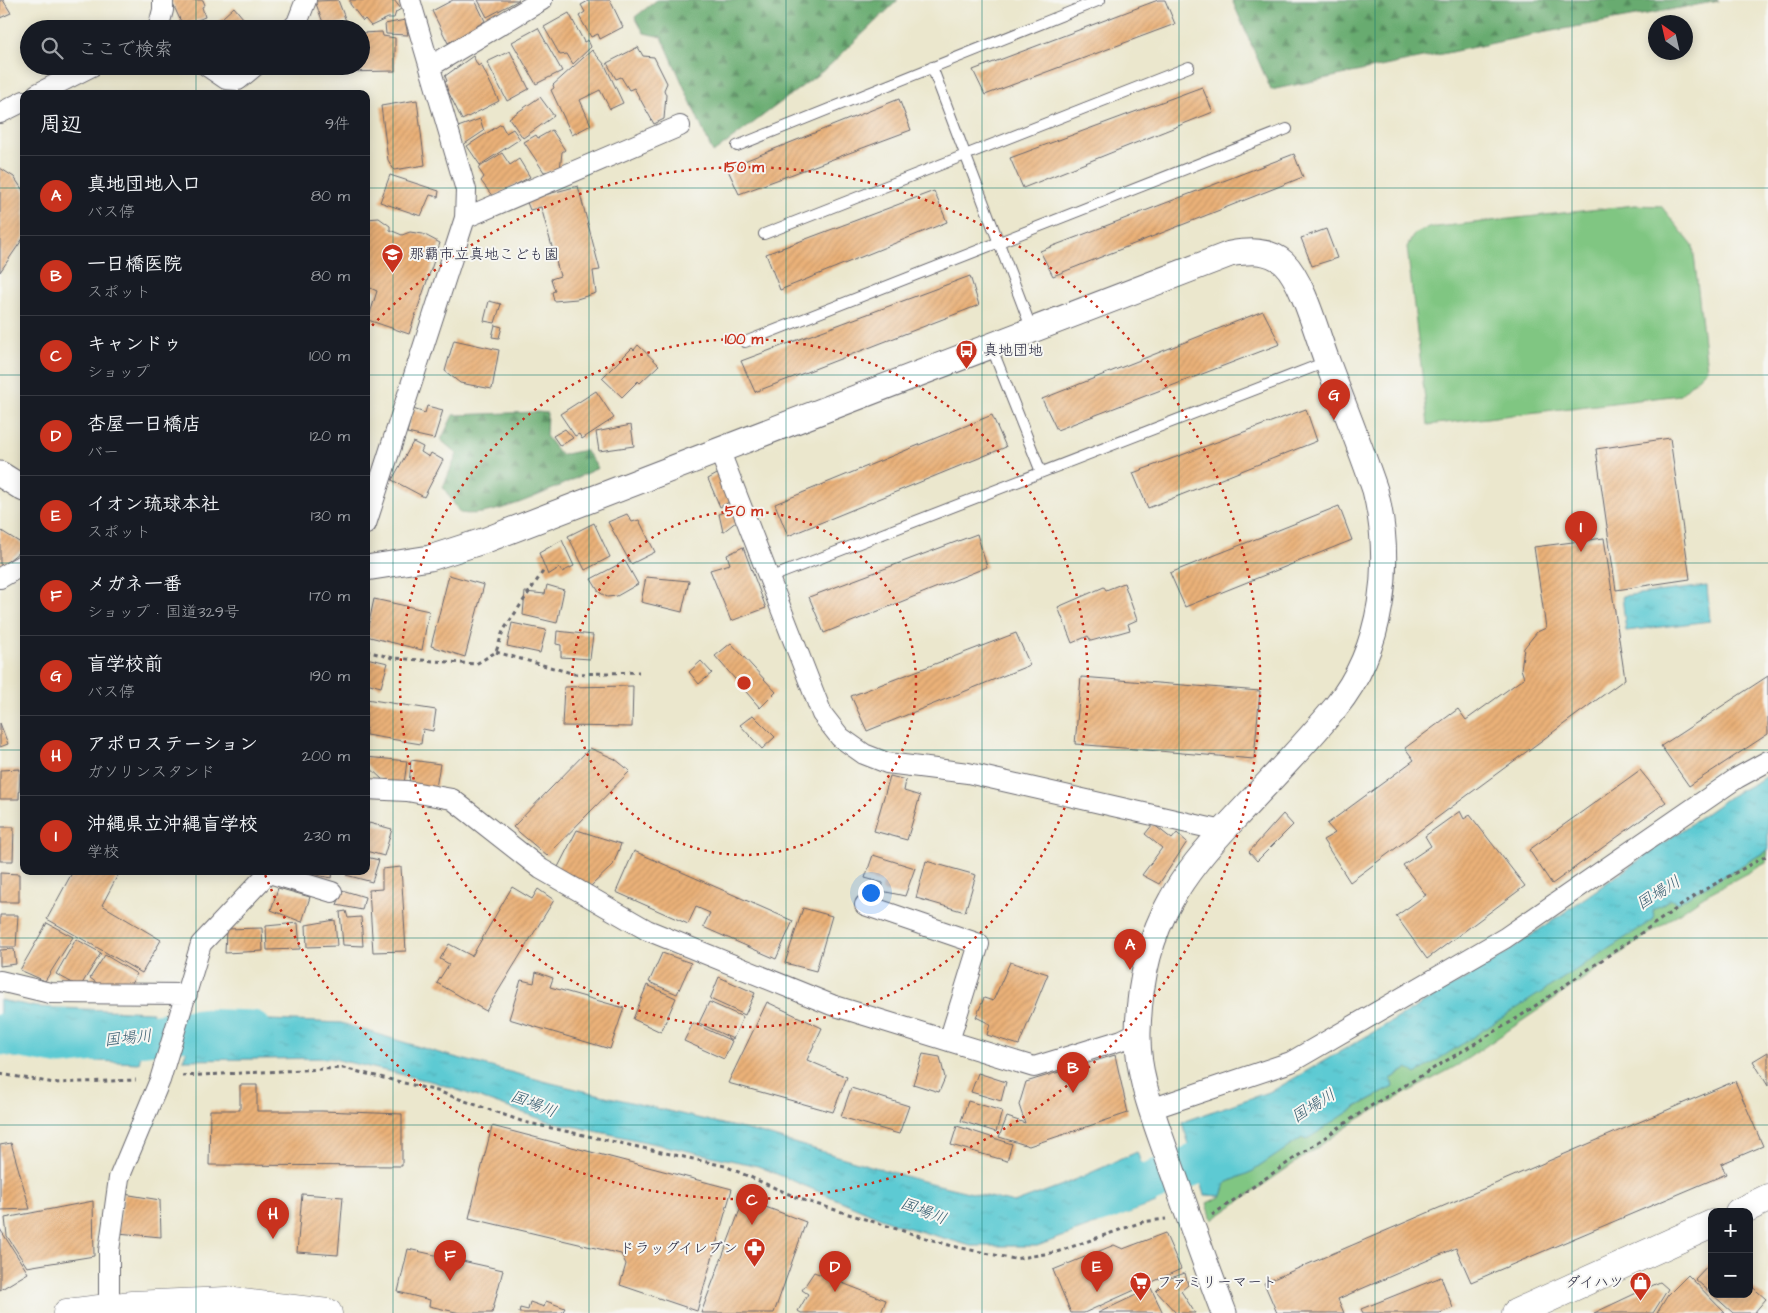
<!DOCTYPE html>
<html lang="ja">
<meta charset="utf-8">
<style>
:root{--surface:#171b24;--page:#242831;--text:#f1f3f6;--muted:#9ea1a6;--line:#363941;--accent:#c8321e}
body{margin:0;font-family:"Architects Daughter","Klee One",sans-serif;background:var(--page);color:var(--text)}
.controls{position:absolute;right:15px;bottom:15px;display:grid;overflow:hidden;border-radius:10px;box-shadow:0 2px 12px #0003}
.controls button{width:45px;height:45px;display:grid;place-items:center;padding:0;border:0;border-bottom:1px solid var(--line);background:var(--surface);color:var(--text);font:25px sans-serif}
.compass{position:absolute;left:1648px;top:15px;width:45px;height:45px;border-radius:50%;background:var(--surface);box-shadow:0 2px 12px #0003;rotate:326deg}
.you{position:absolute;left:870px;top:892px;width:18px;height:18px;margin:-12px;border:4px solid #fff;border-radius:50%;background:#1a73e8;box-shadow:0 0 0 8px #1a73e833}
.badge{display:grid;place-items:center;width:32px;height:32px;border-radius:50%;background:var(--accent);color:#fff;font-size:16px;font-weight:700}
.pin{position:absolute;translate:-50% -41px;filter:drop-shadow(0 1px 2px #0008)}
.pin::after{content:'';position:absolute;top:26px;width:18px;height:15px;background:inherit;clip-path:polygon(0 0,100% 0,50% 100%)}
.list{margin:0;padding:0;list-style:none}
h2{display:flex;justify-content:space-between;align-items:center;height:65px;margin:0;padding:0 20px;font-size:21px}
h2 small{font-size:16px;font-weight:400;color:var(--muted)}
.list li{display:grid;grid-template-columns:32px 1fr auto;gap:15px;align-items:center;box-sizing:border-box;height:80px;padding:0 20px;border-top:1px solid var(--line)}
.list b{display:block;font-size:19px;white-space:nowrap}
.list p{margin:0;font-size:16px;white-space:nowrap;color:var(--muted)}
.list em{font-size:16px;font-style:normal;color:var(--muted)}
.icon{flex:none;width:28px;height:28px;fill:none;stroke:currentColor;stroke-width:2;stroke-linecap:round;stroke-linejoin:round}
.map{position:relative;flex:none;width:1768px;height:1313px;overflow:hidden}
.search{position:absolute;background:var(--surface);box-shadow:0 2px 12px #0003;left:20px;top:20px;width:350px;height:55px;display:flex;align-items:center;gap:12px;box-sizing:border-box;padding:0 18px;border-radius:28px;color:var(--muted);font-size:19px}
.panel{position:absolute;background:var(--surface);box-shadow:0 2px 12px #0003;left:20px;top:90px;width:350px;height:785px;border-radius:10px}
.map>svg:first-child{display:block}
.forest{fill:url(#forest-firs);stroke:#456656}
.park{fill:#80c682;stroke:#51745e}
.water{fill:url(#water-ripples);stroke:#407687}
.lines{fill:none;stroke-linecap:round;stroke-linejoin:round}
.river{stroke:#5dcad3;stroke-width:41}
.building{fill:url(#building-hatch)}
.service-casing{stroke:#68676e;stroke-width:12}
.minor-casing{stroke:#68676e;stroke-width:22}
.tertiary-casing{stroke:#68676e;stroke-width:27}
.trunk-casing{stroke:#68676e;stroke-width:29}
.path{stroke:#68676e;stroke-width:3;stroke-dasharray:4 4;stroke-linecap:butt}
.service{stroke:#fff;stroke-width:10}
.minor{stroke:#fff;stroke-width:20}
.tertiary{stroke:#fff;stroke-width:25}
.trunk{stroke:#fff;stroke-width:28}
.grid{fill:none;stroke:#0f766e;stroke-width:1;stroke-opacity:0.55}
.ring{fill:none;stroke:#c8321e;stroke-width:2.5;stroke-dasharray:2.5 5}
.labels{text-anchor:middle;stroke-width:4;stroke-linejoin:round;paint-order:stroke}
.poi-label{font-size:15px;fill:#22223b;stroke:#f6f6f2;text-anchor:start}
.water-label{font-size:16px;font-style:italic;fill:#375d70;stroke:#f6f6f2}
.centre{fill:#c8321e;stroke:#f6f6f2;stroke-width:2.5}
.ring-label{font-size:15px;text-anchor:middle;font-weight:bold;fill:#c8321e;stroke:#f6f6f2;stroke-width:4;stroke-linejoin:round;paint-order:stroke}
</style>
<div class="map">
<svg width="1768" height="1313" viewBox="0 0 1768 1313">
<defs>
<pattern id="forest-firs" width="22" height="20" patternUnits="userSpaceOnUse" patternTransform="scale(1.25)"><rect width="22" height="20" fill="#68ab70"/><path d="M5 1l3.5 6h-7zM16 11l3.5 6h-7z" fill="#558b5d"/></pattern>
<pattern id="water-ripples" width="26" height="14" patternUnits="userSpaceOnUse" patternTransform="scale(1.25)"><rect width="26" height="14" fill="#5dcad3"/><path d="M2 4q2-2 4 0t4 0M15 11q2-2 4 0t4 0" fill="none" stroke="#51adb6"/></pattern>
<pattern id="building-hatch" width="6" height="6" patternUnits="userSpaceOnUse" patternTransform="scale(1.25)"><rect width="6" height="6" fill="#eab178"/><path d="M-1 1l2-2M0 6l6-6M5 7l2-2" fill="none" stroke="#c89869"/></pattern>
</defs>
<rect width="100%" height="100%" fill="#f6f6f2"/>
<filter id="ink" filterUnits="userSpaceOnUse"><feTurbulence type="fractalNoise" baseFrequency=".02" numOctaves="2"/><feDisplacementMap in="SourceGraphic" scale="10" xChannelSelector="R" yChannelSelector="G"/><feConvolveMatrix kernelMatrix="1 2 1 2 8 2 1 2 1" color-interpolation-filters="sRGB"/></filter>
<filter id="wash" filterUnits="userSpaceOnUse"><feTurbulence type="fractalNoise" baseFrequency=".0096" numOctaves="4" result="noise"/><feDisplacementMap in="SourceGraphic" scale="20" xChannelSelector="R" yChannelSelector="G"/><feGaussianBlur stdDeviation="1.12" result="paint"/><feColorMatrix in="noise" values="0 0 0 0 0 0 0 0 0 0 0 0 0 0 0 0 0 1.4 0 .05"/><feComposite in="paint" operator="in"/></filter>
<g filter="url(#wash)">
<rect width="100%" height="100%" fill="#ebe7cd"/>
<path class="forest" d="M657,0H898L828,67L713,153L662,37L644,33L635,17Z
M1232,0H1718L1719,1L1541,33L1271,90Z
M537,412L547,413L546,436L561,455L585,450L598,468C564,483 496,520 460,513L443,487L457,454L441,440L453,415Z"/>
<path class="park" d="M1635,205L1661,206L1693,246L1707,369L1680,395L1428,425L1407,247L1414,234L1428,228Z
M1768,850L1766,863L1704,896L1458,1065L1360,1118L1212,1220L1207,1203L1222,1196L1226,1183L1253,1171L1302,1137L1393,1087L1391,1079L1408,1068L1416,1073L1654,919L1653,910L1670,899L1677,903Z"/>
<path class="water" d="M1707,586L1710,621L1626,631L1622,596Z
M1768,776V850L1677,903L1670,899L1653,910L1654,919L1416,1074L1408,1068L1391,1079L1393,1087L1356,1107L1306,1140L1302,1138L1253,1171L1226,1183L1222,1196L1205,1195L1182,1122L1274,1090L1489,965L1732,795Z
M0,1000L37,1007L152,1012L139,1063L14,1057L0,1053Z
M200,1017L341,1023L439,1053L551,1083L760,1133L918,1180L1014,1203L1068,1183L1137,1152L1156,1203L1037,1246H971L895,1224L758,1166L544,1120L434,1082L330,1058L183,1060Z"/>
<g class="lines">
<path class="river" d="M0,1034L62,1045L198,1029L252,1031
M1097,1204L1248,1143"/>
</g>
<g id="blocks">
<path class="building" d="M0,0H3L11,13L0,18Z
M171,0H203L205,5L202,7L205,17L183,26Z
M338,0L346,21L325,28L315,1Z
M350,0H394L401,9L396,12L394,18H388L371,26L365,19L363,21L350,4Z
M453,0H475L485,21L448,43L432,11Z
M478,0H519L487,17Z
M590,0H610L623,27L600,39L598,34L591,37L579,16L585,12L581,5Z
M1158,0H1165L1175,24L985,95L973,70Z
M234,7L252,29L211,28Z
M569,13L584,42L588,40L591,47L573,64L567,54L560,55L544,27Z
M405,20L408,35L386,34L385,24Z
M538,28L562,71L536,84L512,42Z
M382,32L383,36L395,38V71L341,72V66H361V33Z
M638,47L643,56L654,57L667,83L664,90L666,95L664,119L654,124L634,88L629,90L621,77L616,79L607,63Z
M592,50L605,65L623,103L610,109L600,90L580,100L591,125L572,135L551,90L554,88L553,85Z
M510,51L529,89L507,101L487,62Z
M473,56L478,66L481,64L499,101L462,120L444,83L447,81L445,76Z
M1202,87L1213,112L1023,188L1010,158Z
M540,97L554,116L523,138L509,118Z
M899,99L911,130L739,194L727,168Z
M417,100L425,165L394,170L388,160L381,106Z
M480,119L484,131L463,145L458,127Z
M501,124L506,133L513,129L520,139L480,165L467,146Z
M552,130L565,150L562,152L560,170L544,172L524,142L536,135L538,138Z
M502,153L510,165L519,159L530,177L493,197L481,181L484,177L478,168Z
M1294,154L1303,177L1053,276L1040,251Z
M0,168L14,177L24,192V237L0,272Z
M390,175L439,191L438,197L430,195L421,216L380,202Z
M578,186L600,270L593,271L596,293L577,299L554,301L552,292L555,291L551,279L560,276L541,207L530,210L526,200Z
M934,191L947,222L780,290L766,254Z
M379,218L390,226V230L402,235L410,232L423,234L440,243L409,334L368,320L377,291L366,286V219Z
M1326,229L1337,258L1312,266L1301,238Z
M970,276L979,305L755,392L741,361Z
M489,301L501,304L495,323L484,321Z
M1263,311L1280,344L1057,430L1042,399Z
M495,325L502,327L499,338L492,337Z
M454,340L499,350L492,389L460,383L445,371Z
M638,345L659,365L640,383L638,381L622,397L602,378L632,348L634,350Z
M596,391L614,418L582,439L579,434L575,436L560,414Z
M427,406L443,410L434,439L407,433L413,409L425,413Z
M1306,409L1317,441L1148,508L1133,473Z
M992,415L1006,447L788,536L775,504Z
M631,425L634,446L599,451L596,432Z
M565,429L573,438L560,446L553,436Z
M1670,438L1690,579L1616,590L1596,449Z
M413,442L423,447L421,452L429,457L431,453L443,460L424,497L392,480Z
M719,473L731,501L720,507L708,479Z
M1339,506L1352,540L1185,607L1170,573Z
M733,508L737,521L723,532L719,514Z
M627,514L632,522L639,520L655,552L631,564L608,522Z
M594,523L610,557L585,570L568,536Z
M0,530L24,545V548L3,565L0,564Z
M977,534L987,567L824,633L809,597Z
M1604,538L1625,679L1350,882L1323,840L1335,833L1327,824L1414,760L1405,748L1458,709L1466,720L1524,678L1521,669L1524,648L1537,632L1546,628L1534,547Z
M562,540L574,566L562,572L559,568L548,575L539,553Z
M743,547L766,608L731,621L710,570L730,564L727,555Z
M625,561L638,584L617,596L607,597L599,592L591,579Z
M449,575L484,585L465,657L431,646Z
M646,577L689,581L682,612L641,602Z
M1124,583L1137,620L1128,624L1130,630L1091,641L1088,636L1072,643L1058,607L1104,587L1106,590Z
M547,585L564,590L557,623L523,615L525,592L545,594Z
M374,599L429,611L422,650L366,636Z
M512,623L546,630L540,653L507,646Z
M557,631L593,635L590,659L561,657V645L556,644Z
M1016,633L1030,665L867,731L851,696Z
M731,643L776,692L760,708L715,656Z
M366,658L388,663L381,687L366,683Z
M701,661L712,673L699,684L689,672Z
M1768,676V734L1689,786L1661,746Z
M1081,677L1260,691L1254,759L1075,744Z
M633,686L632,727L562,726L564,687Z
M366,699L436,710L433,731L423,729L421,744L366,735Z
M753,715L775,737L762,749L740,725Z
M0,723L8,744L0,747Z
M590,748L615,759L630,771L547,856L513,827Z
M366,757L407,761L404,784L384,781L366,764Z
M411,760L440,764L436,788L409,786Z
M20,769L19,799H0V770Z
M1640,770L1666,802L1552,884L1529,850Z
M890,776L906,780L904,791L920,796L907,840L874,831Z
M1460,811L1464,819L1470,815L1525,886L1427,959L1396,916L1426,895L1403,865L1431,846L1425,836Z
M1283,814L1293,825L1257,861L1249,852Z
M369,823L392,829L384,856L366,851V834Z
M1153,824L1172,839L1177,833L1187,842L1159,884L1142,875L1162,848L1145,834Z
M0,827H14L13,861H0Z
M577,830L621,844L613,865L591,886L556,871Z
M634,851L793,921L776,959L703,927L710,913L696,907L688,924L616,892Z
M873,855L915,868L905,896L882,891L883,883L865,878Z
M366,857L379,860L372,882L346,875L348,871H366Z
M926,861L976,875L965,912L916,898Z
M401,867L406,951L373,952L369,890L382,889V869Z
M73,871H120L102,905L161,940L142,973L47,919Z
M306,871H333L332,878L306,873Z
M0,873L19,874V902H0Z
M512,887L532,899L538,889L554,900L486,1011L437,983L449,964L440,959L449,944L472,956Z
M278,888L310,897L302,922L271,910Z
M342,890L365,897L362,910L337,905Z
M803,908L832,916L816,971L785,963Z
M346,911L348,918L361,917L363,946L343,945L340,912Z
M0,915H18L16,947H0Z
M335,920L337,946L307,947L306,925Z
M47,923L73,937L45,981L20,970Z
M298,923L300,949L267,950L266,926Z
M262,928L263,951L225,953L226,929Z
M76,939L101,953L80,987L56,974Z
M14,949L16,964L0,966V950Z
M662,953L691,963L677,994L649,982Z
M105,955L137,974L128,989L108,991L90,978Z
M1010,962L1048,974L1019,1045L987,1035L990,1024L976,1017L984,998L993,1001Z
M536,972L553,978L550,987L624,1008L610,1049L509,1019L521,980L534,983Z
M719,977L755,993L745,1015L710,999Z
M647,985L676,998L661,1032L633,1019Z
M709,1002L743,1017L733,1039L699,1023Z
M767,1002L822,1028L807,1060L847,1077L833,1112L728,1083Z
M693,1023L732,1041L724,1059L684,1041Z
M1768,1052V1086L1753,1061Z
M923,1054L940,1057L945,1078L939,1092L913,1084Z
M1115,1055L1128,1113L1029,1146L999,1137L1007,1117L1025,1123L1019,1105L1026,1082Z
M978,1073L1006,1082L1001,1101L971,1092Z
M1735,1081L1763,1146L1721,1164L1726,1174L1471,1282L1456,1248L1338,1299L1344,1313H1277L1264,1283Z
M240,1085H257V1111H322L402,1114V1166L209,1165L210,1110H240Z
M851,1088L909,1106L899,1134L841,1117Z
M968,1101L1002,1111L996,1132L961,1121Z
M492,1126L732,1189L697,1311L620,1285L626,1264L621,1254L469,1218Z
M957,1126L1012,1144L1007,1161L951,1145Z
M11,1143L30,1209L0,1210V1145Z
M124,1194L160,1200L161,1237L118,1233Z
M302,1194L343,1197L338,1255L297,1252Z
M744,1199L806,1222L774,1313H701Z
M93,1201L94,1256L27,1267L7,1236L5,1218Z
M0,1229L28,1273L0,1290Z
M1165,1233L1181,1269L1084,1313H1071L1053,1270L1114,1245L1123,1249Z
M408,1249L503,1270L492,1313H460L429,1306L430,1300L398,1292Z
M1712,1261V1294L1695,1279Z
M814,1272L886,1300L881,1313H801L798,1311L808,1294L802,1290Z
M1185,1273L1188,1285L1181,1291L1195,1313H1176L1156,1291L1168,1279Z
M1688,1275L1725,1313H1657L1668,1295Z
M1441,1277L1453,1308L1440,1313H1363L1361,1309Z
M1660,1282L1668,1289L1653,1313H1594Z
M1749,1284L1766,1299L1754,1313H1733L1712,1294H1749Z
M1151,1288L1163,1313H1098Z
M546,1301L565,1308L562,1313H519L520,1308L528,1310L530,1302L544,1307Z"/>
</g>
</g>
<g filter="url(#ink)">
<use href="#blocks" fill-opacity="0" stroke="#68676e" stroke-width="1"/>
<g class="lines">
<defs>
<path id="service" d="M932,67L1032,330
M737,146L1100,0
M764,234L1189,67
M745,342L1287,129
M991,346L1041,472
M769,578L1326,362"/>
<path id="minor" d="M158,29L163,10V0
M291,29L297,23L306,0
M207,66L226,79L238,80L255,66
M431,66L542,0
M37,94L92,66
M0,113L24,101
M465,218L680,126
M720,452L822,714L840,737L864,754L887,763L968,773L1223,831
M366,524L465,218L466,190L410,0
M0,578L24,564
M366,789L407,791L452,799L541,869L647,930L832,1005L1034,1067L1122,1040L1138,1032
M269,873L332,892
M865,905L979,944L949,1041
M0,981L50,993L187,994
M1151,1109L1291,1062L1505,938L1737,778L1768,761
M109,1307V1251L119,1178L160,1080L201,944L270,871"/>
<path id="tertiary" d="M0,474L24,489
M366,568L430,558L486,540L1230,254C1248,251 1269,249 1284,263C1303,281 1317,335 1327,361C1343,404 1360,446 1375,490C1393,562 1384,648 1335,708C1304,746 1269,781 1236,817C1212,842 1187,870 1171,900C1148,940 1139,987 1138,1033C1137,1078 1155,1120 1169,1161C1187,1212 1205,1263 1224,1313"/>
<path id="trunk" d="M1739,1212L1768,1198
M67,1313L132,1305L226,1301L328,1313
M1516,1313L1712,1224"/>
</defs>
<use href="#service" class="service-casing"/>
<use href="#minor" class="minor-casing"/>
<use href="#tertiary" class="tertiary-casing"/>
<use href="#trunk" class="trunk-casing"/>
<path class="path" d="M366,651L393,658L476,664L496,652L503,631L544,570
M496,652L575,674L639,672
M0,1074L55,1083L136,1080
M182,1076L343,1068L437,1091L524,1122L725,1166L800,1199L952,1246L1014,1259L1057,1252L1142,1222L1166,1219
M1212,1215L1369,1107L1519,1017L1702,891L1768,855"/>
<use href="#service" class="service"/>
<use href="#minor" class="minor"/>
<use href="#tertiary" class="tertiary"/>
<use href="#trunk" class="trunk"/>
</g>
</g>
<path class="grid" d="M196,0V29M393,0V1313M589,0V1313M786,0V1313M982,0V1313M1179,0V1313M1375,0V1313M1572,0V1313M196,66V94M0,188H24M366,188H1768M0,375H24M366,375H1768M0,563H24M366,563H1768M0,750H24M366,750H1768M196,871V1313M0,938H1768M0,1125H1768"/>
<g class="ring">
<circle cx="744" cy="683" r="172"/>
<circle cx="744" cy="683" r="344"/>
<path d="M367 331A516 516 0 1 1 264 872"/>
</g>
<defs>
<symbol id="school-pin" viewBox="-11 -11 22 30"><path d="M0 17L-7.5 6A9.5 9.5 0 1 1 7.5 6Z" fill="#c8321e" stroke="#f6f6f2"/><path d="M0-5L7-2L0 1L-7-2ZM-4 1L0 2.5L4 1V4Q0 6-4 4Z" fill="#fff"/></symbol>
<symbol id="bus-pin" viewBox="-11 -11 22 30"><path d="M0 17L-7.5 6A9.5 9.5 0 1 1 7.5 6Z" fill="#c8321e" stroke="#f6f6f2"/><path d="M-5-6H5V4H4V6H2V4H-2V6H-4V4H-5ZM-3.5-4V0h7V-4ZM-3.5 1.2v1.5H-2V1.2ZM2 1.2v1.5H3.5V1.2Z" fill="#fff"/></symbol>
<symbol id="pharmacy-pin" viewBox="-11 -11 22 30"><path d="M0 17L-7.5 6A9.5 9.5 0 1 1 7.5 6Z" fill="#c8321e" stroke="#f6f6f2"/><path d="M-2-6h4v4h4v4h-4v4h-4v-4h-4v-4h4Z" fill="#fff"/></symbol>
<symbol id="supermarket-pin" viewBox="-11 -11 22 30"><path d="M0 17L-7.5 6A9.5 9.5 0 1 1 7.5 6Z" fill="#c8321e" stroke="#f6f6f2"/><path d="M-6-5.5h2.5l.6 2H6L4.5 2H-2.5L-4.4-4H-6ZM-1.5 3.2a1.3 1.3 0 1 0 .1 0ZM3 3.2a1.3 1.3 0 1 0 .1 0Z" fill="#fff"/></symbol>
<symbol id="shop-pin" viewBox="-11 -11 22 30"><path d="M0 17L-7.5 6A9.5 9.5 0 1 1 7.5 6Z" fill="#c8321e" stroke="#f6f6f2"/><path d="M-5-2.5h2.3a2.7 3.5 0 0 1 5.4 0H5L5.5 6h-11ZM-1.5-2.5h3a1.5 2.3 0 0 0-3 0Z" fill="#fff"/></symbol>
</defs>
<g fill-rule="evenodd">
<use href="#school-pin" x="380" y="242" width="25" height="34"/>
<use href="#bus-pin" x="954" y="338" width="25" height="34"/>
<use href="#pharmacy-pin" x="742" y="1236" width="25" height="34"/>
<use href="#supermarket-pin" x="1128" y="1270" width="25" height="34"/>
<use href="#shop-pin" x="1628" y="1270" width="25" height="34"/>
</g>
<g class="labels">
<g class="poi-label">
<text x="409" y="259">那覇市立真地こども園</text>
<text x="983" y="355">真地団地</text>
<text x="738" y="1253" text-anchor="end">ドラッグイレブン</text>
<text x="1157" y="1287">ファミリーマート</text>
<text x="1624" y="1287" text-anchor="end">ダイハツ</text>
</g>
<g class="water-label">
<text transform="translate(1658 892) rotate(-32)" y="6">国場川</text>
<text transform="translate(128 1037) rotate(-6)" y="6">国場川</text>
<text transform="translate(534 1103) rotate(21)" y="6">国場川</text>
<text transform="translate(1313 1105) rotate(-32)" y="6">国場川</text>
<text transform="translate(924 1210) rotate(21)" y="6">国場川</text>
</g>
</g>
<circle cx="744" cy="683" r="8" class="centre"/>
<g class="ring-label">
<text x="744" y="172">150 m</text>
<text x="744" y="344">100 m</text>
<text x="744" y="516">50 m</text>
</g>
</svg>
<div class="controls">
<button>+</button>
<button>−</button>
</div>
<svg class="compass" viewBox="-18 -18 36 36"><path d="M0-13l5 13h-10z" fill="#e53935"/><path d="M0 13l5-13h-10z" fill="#9ea1a6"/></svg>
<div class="you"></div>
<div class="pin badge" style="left:1130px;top:970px">A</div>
<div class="pin badge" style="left:1073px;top:1093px">B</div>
<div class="pin badge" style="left:752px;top:1225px">C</div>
<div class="pin badge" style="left:835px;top:1292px">D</div>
<div class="pin badge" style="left:1097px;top:1292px">E</div>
<div class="pin badge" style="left:450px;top:1281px">F</div>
<div class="pin badge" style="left:1334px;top:420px">G</div>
<div class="pin badge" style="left:273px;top:1239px">H</div>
<div class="pin badge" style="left:1581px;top:552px">I</div>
<div class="search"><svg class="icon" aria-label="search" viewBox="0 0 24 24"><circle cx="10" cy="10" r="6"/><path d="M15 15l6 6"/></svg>ここで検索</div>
<section class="panel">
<h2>周辺<small>9件</small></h2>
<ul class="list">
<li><span class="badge">A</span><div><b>真地団地入口</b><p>バス停</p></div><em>80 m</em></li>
<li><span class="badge">B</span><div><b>一日橋医院</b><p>スポット</p></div><em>80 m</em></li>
<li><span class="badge">C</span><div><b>キャンドゥ</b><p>ショップ</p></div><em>100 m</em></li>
<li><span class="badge">D</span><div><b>杏屋一日橋店</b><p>バー</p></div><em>120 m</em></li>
<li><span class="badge">E</span><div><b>イオン琉球本社</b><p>スポット</p></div><em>130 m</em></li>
<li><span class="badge">F</span><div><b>メガネ一番</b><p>ショップ · 国道329号</p></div><em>170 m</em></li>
<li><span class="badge">G</span><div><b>盲学校前</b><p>バス停</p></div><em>190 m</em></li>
<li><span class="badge">H</span><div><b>アポロステーション</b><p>ガソリンスタンド</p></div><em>200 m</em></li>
<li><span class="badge">I</span><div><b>沖縄県立沖縄盲学校</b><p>学校</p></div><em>230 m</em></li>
</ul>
</section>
</div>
